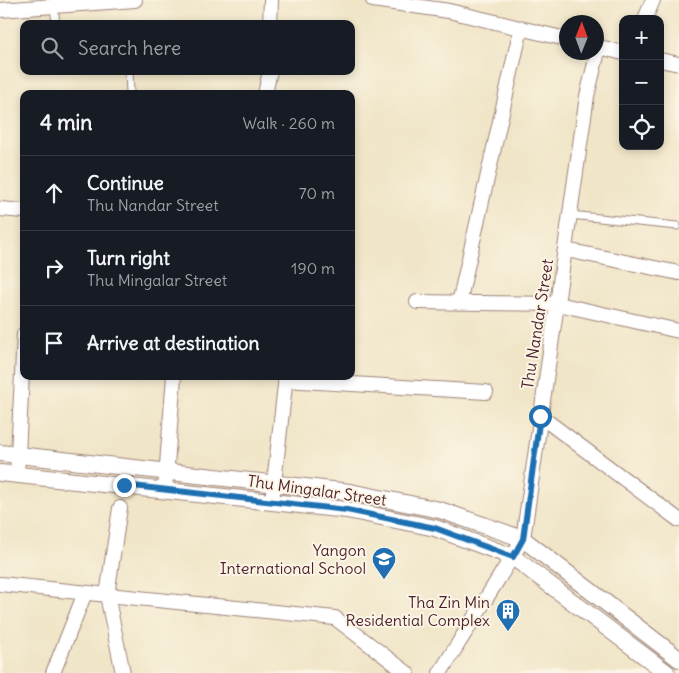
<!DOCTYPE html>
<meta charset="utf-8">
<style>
:root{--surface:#171b24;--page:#242831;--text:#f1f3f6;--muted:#9ea1a6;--line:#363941}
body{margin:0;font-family:Delius,sans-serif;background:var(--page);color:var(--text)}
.controls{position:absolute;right:15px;top:15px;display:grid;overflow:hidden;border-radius:10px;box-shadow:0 2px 8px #0003}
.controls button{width:45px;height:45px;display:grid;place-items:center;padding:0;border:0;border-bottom:1px solid var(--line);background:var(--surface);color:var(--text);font:25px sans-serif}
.compass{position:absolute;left:559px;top:15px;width:45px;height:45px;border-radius:50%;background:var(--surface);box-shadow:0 2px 8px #0003;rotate:1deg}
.stop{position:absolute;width:15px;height:15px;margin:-11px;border:4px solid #1f6fb2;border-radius:50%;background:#fff}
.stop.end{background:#1f6fb2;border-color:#fff;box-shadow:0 1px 5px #0008}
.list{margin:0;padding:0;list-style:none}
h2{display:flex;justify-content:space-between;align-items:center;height:65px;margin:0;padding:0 20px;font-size:21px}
h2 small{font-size:16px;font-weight:400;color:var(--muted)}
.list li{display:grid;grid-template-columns:32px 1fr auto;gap:15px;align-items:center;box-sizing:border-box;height:75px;padding:0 20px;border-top:1px solid var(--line)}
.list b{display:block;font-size:19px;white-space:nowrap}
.list p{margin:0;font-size:16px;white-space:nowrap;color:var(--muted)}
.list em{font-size:16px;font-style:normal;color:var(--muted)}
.icon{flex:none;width:28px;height:28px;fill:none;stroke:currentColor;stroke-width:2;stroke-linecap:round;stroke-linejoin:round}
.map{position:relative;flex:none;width:679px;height:673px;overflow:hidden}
.search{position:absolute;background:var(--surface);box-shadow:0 2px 8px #0003;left:20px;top:20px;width:335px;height:55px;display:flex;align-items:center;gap:12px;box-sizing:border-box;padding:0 18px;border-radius:10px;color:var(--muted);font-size:19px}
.panel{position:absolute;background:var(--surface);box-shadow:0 2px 8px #0003;left:20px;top:90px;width:335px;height:290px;border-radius:10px}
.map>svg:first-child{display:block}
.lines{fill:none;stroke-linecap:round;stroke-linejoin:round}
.service-casing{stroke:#9d8279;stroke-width:9}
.minor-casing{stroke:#9d8279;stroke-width:16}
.tertiary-casing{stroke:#9d8279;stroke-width:18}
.service{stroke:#fff;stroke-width:7}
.minor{stroke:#fff;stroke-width:14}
.tertiary{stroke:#fff;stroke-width:16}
.route{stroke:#1f6fb2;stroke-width:6}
.labels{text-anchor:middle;stroke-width:4;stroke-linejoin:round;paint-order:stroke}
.street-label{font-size:16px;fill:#4a1f2b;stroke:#fcf5e5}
.poi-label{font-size:16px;fill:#4a1f2b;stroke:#fcf5e5;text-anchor:end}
</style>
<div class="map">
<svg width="679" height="673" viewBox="0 0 679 673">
<rect width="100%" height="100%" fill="#fcf5e5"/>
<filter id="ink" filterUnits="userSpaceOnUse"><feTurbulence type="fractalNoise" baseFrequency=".02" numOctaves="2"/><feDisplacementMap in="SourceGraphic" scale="10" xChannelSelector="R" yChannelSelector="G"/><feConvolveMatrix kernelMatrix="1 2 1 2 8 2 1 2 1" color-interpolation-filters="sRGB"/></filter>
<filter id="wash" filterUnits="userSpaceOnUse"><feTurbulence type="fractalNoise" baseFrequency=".0096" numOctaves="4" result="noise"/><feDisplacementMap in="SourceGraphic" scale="20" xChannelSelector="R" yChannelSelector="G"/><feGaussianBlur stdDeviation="1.12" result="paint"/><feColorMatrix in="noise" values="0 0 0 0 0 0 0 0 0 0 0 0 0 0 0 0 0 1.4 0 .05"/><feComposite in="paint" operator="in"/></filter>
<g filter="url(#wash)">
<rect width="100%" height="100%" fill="#f0e5c7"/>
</g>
<g filter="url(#ink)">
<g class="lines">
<defs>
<path id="service" d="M54,6L56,24
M129,71L130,94
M570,215L677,226"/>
<path id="minor" d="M373,0L449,11L566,39
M0,10L135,0
M645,19L653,0
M270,24L271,0
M596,46L623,53
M660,60L679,64
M265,94L270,71
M0,209L24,211
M566,250L679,273
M417,302L558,304L679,331
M459,303L521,28
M285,380L486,392
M540,416L679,520
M17,475L24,334
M165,490L174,376
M272,501L286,376
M120,508L107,595L123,673
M0,584L335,618L407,673
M53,673L85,593
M440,673L523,539L587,96L599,47"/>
<path id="tertiary" d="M0,453L350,492L440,510L523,539L679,659
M0,473L347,510L435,528L513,557L667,673"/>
</defs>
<use href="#service" class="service-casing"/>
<use href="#minor" class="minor-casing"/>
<use href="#tertiary" class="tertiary-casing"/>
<use href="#service" class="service"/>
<use href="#minor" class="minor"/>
<use href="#tertiary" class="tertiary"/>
</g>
</g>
<g class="lines" filter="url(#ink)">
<path class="route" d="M124,485L347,510L435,528L513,557L523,539L540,416"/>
</g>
<defs>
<symbol id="school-pin" viewBox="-11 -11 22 30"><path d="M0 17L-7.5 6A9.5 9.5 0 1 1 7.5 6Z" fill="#1f6fb2" stroke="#fcf5e5"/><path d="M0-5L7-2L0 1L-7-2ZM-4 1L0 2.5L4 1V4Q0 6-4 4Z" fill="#fff"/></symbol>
<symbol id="building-pin" viewBox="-11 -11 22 30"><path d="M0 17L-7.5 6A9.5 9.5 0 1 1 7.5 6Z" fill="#1f6fb2" stroke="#fcf5e5"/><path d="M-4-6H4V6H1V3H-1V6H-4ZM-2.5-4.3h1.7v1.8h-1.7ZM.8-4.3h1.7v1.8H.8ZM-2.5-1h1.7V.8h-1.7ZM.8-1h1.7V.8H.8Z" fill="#fff"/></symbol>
</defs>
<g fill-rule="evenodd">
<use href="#school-pin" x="370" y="545" width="28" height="38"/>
<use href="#building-pin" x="494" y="597" width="28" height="38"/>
</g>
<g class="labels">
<g class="street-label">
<text transform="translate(537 324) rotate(-81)" y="6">Thu Nandar Street</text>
<text transform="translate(317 490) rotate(8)" y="6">Thu Mingalar Street</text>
</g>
<g class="poi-label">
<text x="366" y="556">Yangon<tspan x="366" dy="18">International School</tspan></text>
<text x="490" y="608">Tha Zin Min<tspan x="490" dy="18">Residential Complex</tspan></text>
</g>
</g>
</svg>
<div class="controls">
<button>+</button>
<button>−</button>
<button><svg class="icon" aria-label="locate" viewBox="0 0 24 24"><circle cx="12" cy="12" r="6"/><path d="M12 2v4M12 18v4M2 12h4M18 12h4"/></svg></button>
</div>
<svg class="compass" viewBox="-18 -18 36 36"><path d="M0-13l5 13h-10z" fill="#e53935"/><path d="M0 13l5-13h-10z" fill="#9ea1a6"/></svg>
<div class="stop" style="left:540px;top:416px"></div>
<div class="stop end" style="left:124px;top:485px"></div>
<div class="search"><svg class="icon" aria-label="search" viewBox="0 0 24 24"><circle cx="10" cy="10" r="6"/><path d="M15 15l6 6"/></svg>Search here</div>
<section class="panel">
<h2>4 min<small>Walk · 260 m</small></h2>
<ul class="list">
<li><svg class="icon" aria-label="ahead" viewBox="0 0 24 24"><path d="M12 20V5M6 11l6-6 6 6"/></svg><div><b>Continue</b><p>Thu Nandar Street</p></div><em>70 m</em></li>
<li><svg class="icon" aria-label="right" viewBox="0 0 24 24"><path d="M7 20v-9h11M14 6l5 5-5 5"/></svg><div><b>Turn right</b><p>Thu Mingalar Street</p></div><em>190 m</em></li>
<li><svg class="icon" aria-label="arrive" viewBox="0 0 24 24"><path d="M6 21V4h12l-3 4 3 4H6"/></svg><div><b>Arrive at destination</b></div></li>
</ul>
</section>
</div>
